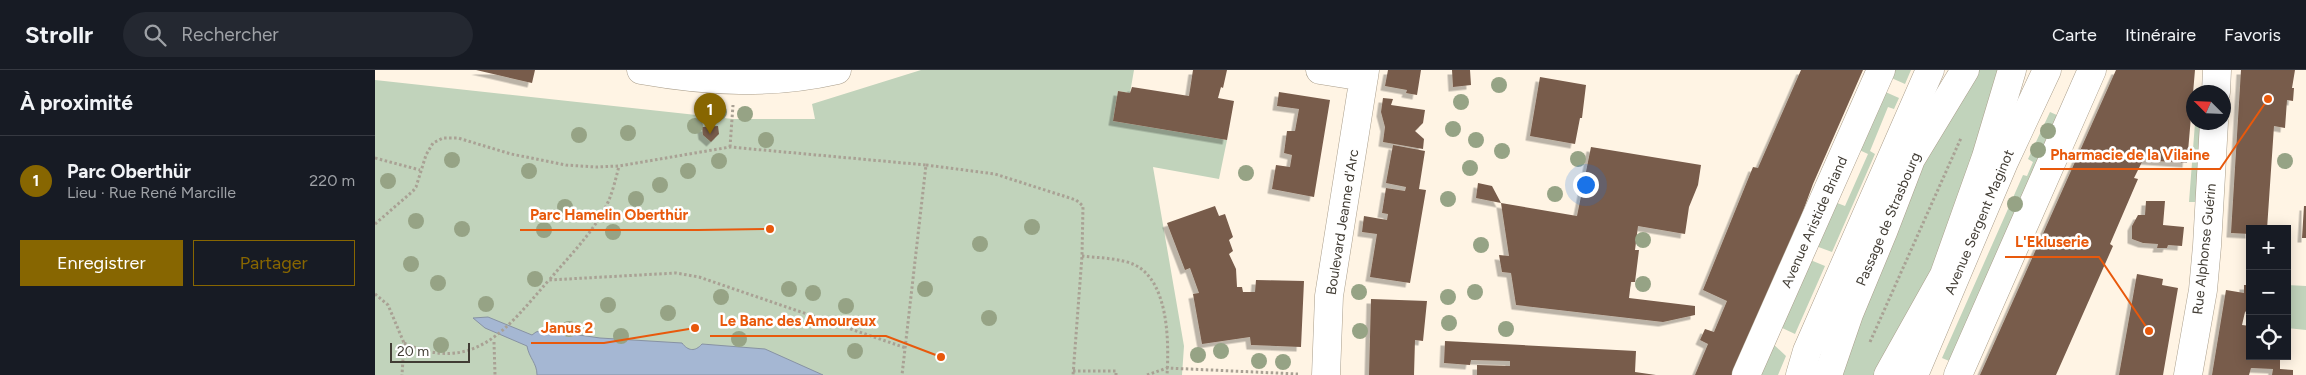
<!DOCTYPE html>
<html lang="fr">
<meta charset="utf-8">
<style>
:root{--surface:#171b24;--page:#242831;--text:#f1f3f6;--muted:#9ea1a6;--line:#363941;--accent:#876601}
body{margin:0;font-family:Figtree,sans-serif;background:var(--page);color:var(--text)}
.controls{position:absolute;right:15px;bottom:15px;display:grid;overflow:hidden;border-radius:0px;box-shadow:0 2px 12px #0003}
.controls button{width:45px;height:45px;display:grid;place-items:center;padding:0;border:0;border-bottom:1px solid var(--line);background:var(--surface);color:var(--text);font:25px sans-serif}
.compass{position:absolute;left:1811px;top:15px;width:45px;height:45px;border-radius:50%;background:var(--surface);box-shadow:0 2px 12px #0003;rotate:294deg}
.scale{position:absolute;left:15px;bottom:12px;width:80px;box-sizing:border-box;padding-left:5px;border:2px solid #413c34;border-top:0;font-size:14px;line-height:18px;white-space:nowrap;color:#413c34;-webkit-text-stroke:4px #fff;paint-order:stroke}
.you{position:absolute;left:1210px;top:114px;width:18px;height:18px;margin:-12px;border:4px solid #fff;border-radius:50%;background:#1a73e8;box-shadow:0 0 0 8px #1a73e833}
.badge{display:grid;place-items:center;width:32px;height:32px;border-radius:50%;background:var(--accent);color:#fff;font-size:16px;font-weight:700}
.pin{position:absolute;translate:-50% -41px;filter:drop-shadow(0 1px 2px #0008)}
.pin::after{content:'';position:absolute;top:26px;width:18px;height:15px;background:inherit;clip-path:polygon(0 0,100% 0,50% 100%)}
.list{margin:0;padding:0;list-style:none}
h2{display:flex;justify-content:space-between;align-items:center;height:65px;margin:0;padding:0 20px;font-size:21px}
h2 small{font-size:16px;font-weight:400;color:var(--muted)}
.list li{display:grid;grid-template-columns:32px 1fr auto;gap:15px;align-items:center;box-sizing:border-box;height:90px;padding:0 20px;border-top:1px solid var(--line)}
.list b{display:block;font-size:19px;white-space:nowrap}
.list p{margin:0;font-size:16px;white-space:nowrap;color:var(--muted)}
.list em{font-size:16px;font-style:normal;color:var(--muted)}
.actions{display:flex;gap:10px;padding:15px 20px}
.actions a{flex:1;padding:11px 0;border:1px solid var(--accent);border-radius:0px;text-align:center;font-size:18px;color:var(--accent)}
.actions .main{background:var(--accent);color:#fff}
.icon{flex:none;width:28px;height:28px;fill:none;stroke:currentColor;stroke-width:2;stroke-linecap:round;stroke-linejoin:round}
.map{position:relative;flex:none;width:1931px;height:305px;overflow:hidden}
header{display:flex;align-items:center;gap:30px;box-sizing:border-box;height:70px;padding:0 25px;background:var(--surface);border-bottom:1px solid var(--line)}
header strong{font-size:24px}
nav{display:flex;gap:28px;margin-inline-start:auto;font-size:18px}
.search{width:350px;height:45px;background:var(--page);display:flex;align-items:center;gap:12px;box-sizing:border-box;padding:0 18px;border-radius:28px;color:var(--muted);font-size:19px}
main{display:flex}
aside{flex:1;background:var(--surface)}
.map>svg:first-child{display:block}
.green{fill:#c1d3bb}
.water{fill:#a5b7d3;stroke:#8792a3}
.building{fill:#785c4b;filter:url(#shadow)}
.lines{fill:none;stroke-linecap:round;stroke-linejoin:round}
.minor-casing{stroke:#a99d8a;stroke-width:29}
.major-casing{stroke:#a99d8a;stroke-width:29}
.path{stroke:#a9a194;stroke-width:3;stroke-dasharray:2.5 2.5;stroke-linecap:butt}
.minor{stroke:#fff;stroke-width:28}
.major{stroke:#fff;stroke-width:28}
.tree{fill:#96a385}
.labels{text-anchor:middle;stroke-width:5;stroke-linejoin:round;paint-order:stroke}
.street-label{font-size:14px;fill:#413c34;stroke:#fff}
.leader{fill:none;stroke:#e8590c;stroke-width:2}
.callout-dot{fill:#e8590c;stroke:#fff;stroke-width:2}
.callout-label{font-size:15px;text-anchor:middle;font-weight:bold;fill:#e8590c;stroke:#fff;stroke-width:5;stroke-linejoin:round;paint-order:stroke}
</style>
<header>
<strong>Strollr</strong>
<div class="search"><svg class="icon" aria-label="search" viewBox="0 0 24 24"><circle cx="10" cy="10" r="6"/><path d="M15 15l6 6"/></svg>Rechercher</div>
<nav><a>Carte</a><a>Itinéraire</a><a>Favoris</a></nav>
</header>
<main>
<aside>
<h2>À proximité<small></small></h2>
<ul class="list">
<li><span class="badge">1</span><div><b>Parc Oberthür</b><p>Lieu · Rue René Marcille</p></div><em>220 m</em></li>
</ul>
<div class="actions"><a class="main">Enregistrer</a><a>Partager</a></div>
</aside>
<div class="map">
<svg width="1931" height="305" viewBox="0 0 1931 305">
<defs>
<filter id="shadow"><feDropShadow dx="-4.5" dy="4.5" stdDeviation="0" flood-color="#0004"/></filter>
</defs>
<rect width="100%" height="100%" fill="#fff4e4"/>
<path class="green" d="M546,0H759L755,23L743,21L738,51L852,70L844,109L778,97L809,276L807,305H0V10L358,49H440L437,34Z
M1514,0H1536L1530,14L1512,6Z
M1602,0H1630L1599,101L1529,267L1506,305H1464L1548,94Z
M1506,20L1524,28L1519,39L1513,37L1495,81L1500,84L1457,182L1438,175L1457,131L1470,136L1493,84L1480,78Z
M1675,42L1693,50L1584,295L1567,288L1648,105L1652,106L1658,92L1653,89Z
M1820,53H1832L1826,132H1814Z
M1433,189L1450,196L1420,264L1403,256Z
M1912,215L1931,216V260L1912,258Z
M1396,272L1411,286L1403,305H1381Z"/>
<path class="water" d="M113,247L157,265L161,262L169,260L225,268L307,273C313,281 320,282 327,274L390,279L448,305H162C162,293 154,288 152,276L110,258L98,248Z"/>
<path class="building" d="M101,0H160L157,13Z
M818,0H852L848,18L846,17L843,28L859,31L852,70L738,51L743,21L755,23L757,17L814,26Z
M1013,0H1046L1042,25L1031,23L1032,20L1010,16Z
M1077,0H1095L1096,15L1078,17Z
M1426,0H1488L1438,114L1413,182L1359,305H1320L1333,274L1325,270L1330,259L1339,262L1352,231L1328,220L1378,97L1383,98Z
M1741,0H1820L1812,93L1768,90L1759,108L1763,109L1735,174L1738,176L1681,305H1605Z
M1866,0H1920L1917,18H1919L1918,31L1912,30L1910,58L1899,56L1892,159H1875V164L1856,163Z
M1165,7L1211,15L1207,48H1205L1200,74L1155,66Z
M904,22L955,30L939,127L897,119L901,95L915,97L917,85L909,83L912,61H920L924,39L902,36Z
M1008,28L1018,29L1016,35L1050,40L1048,53L1040,61L1049,69L1048,79L1008,72L1010,57L1006,42Z
M343,56L344,64L336,72L328,65L327,57Z
M1018,75L1050,81L1044,119L1051,120L1035,213L995,207L1002,164L987,162L989,146L1012,150L1013,144L1007,143L1011,118L1030,121L1031,117L1011,113Z
M1216,77L1326,95L1323,115L1314,137L1310,164L1263,156L1260,180H1264L1260,212H1256L1254,228L1320,236V245L1288,252L1141,235L1136,203L1127,202L1124,185L1134,186L1126,133L1101,128L1103,113L1117,116L1126,133L1202,146Z
M1771,131H1790L1788,155L1809,157L1807,176L1793,175L1792,178H1782L1783,174L1768,173L1757,169V156L1763,145H1770Z
M840,136L844,146L850,144L858,167L854,170L858,181L854,184L861,199L862,217H867L868,222H880L881,210L929,211L926,277L876,275L875,267L827,274L818,224L824,223L815,198L810,200L792,153Z
M1929,136H1931V168H1927Z
M1762,204L1788,209L1787,215L1803,218L1788,305H1744Z
M1869,215H1875V238L1870,242L1867,255L1875,256V286H1905V299L1918,300V305H1897L1898,299L1876,298L1874,305H1837L1851,220L1869,223Z
M996,229L1052,231L1048,271L1040,270L1039,305H994Z
M1070,271L1261,281L1260,302L1281,305H1102V295L1135,296V291L1096,290L1095,295L1069,293Z"/>
<g class="lines">
<defs>
<path id="minor" d="M266,0C334,12 395,15 462,0
M945,0L989,7
M1841,22L1842,0
M951,305L954,226L990,0
M1371,305L1506,0
M1453,305L1474,244L1508,162L1536,89L1590,0
M1513,305L1569,205L1611,87L1637,0
M1583,305L1717,0
M1813,305L1828,220L1832,176L1839,52"/>
<path id="major" d="M1425,305L1432,281L1555,0
M1539,305L1629,92L1672,0"/>
</defs>
<use href="#minor" class="minor-casing"/>
<use href="#major" class="major-casing"/>
<path class="path" d="M355,77L358,35
M0,88L45,100
M551,95L620,104L701,130L708,136L707,186L698,305
M0,154L38,121L41,117L51,85L58,73L68,68H83L136,84L191,95L221,97L244,96L355,77L551,95L527,305
M707,186C724,188 745,188 760,195C794,212 794,273 792,305
M175,209C196,184 220,161 234,130C238,120 241,108 244,96
M0,224L13,235L29,273L27,305
M119,272L120,305
M1495,272L1586,68
M29,273C100,305 132,258 174,210L301,203L324,207L531,278
M698,301H741V305
M772,305L792,298L923,304"/>
<use href="#minor" class="minor"/>
<use href="#major" class="major"/>
</g>
<g class="tree">
<circle cx="1124" cy="15" r="8"/>
<circle cx="1086" cy="32" r="8"/>
<circle cx="344" cy="42" r="8"/>
<circle cx="370" cy="44" r="8"/>
<circle cx="320" cy="56" r="8"/>
<circle cx="1078" cy="59" r="8"/>
<circle cx="1673" cy="61" r="8"/>
<circle cx="253" cy="63" r="8"/>
<circle cx="204" cy="65" r="8"/>
<circle cx="391" cy="70" r="8"/>
<circle cx="1101" cy="70" r="8"/>
<circle cx="1663" cy="80" r="8"/>
<circle cx="1127" cy="81" r="8"/>
<circle cx="1203" cy="89" r="8"/>
<circle cx="77" cy="90" r="8"/>
<circle cx="344" cy="91" r="8"/>
<circle cx="1910" cy="91" r="8"/>
<circle cx="1095" cy="98" r="8"/>
<circle cx="154" cy="101" r="8"/>
<circle cx="313" cy="101" r="8"/>
<circle cx="871" cy="103" r="8"/>
<circle cx="13" cy="111" r="8"/>
<circle cx="285" cy="115" r="8"/>
<circle cx="1180" cy="124" r="8"/>
<circle cx="261" cy="129" r="8"/>
<circle cx="1073" cy="129" r="8"/>
<circle cx="1640" cy="134" r="8"/>
<circle cx="190" cy="137" r="8"/>
<circle cx="41" cy="151" r="8"/>
<circle cx="657" cy="157" r="8"/>
<circle cx="87" cy="159" r="8"/>
<circle cx="169" cy="160" r="8"/>
<circle cx="238" cy="162" r="8"/>
<circle cx="1268" cy="170" r="8"/>
<circle cx="605" cy="174" r="8"/>
<circle cx="1106" cy="175" r="8"/>
<circle cx="36" cy="194" r="8"/>
<circle cx="160" cy="209" r="8"/>
<circle cx="63" cy="213" r="8"/>
<circle cx="1268" cy="214" r="8"/>
<circle cx="414" cy="219" r="8"/>
<circle cx="550" cy="219" r="8"/>
<circle cx="984" cy="222" r="8"/>
<circle cx="1100" cy="222" r="8"/>
<circle cx="438" cy="223" r="8"/>
<circle cx="346" cy="227" r="8"/>
<circle cx="1073" cy="227" r="8"/>
<circle cx="111" cy="234" r="8"/>
<circle cx="233" cy="235" r="8"/>
<circle cx="471" cy="236" r="8"/>
<circle cx="293" cy="243" r="8"/>
<circle cx="614" cy="248" r="8"/>
<circle cx="1074" cy="253" r="8"/>
<circle cx="194" cy="259" r="8"/>
<circle cx="1131" cy="259" r="8"/>
<circle cx="985" cy="261" r="8"/>
<circle cx="246" cy="266" r="8"/>
<circle cx="364" cy="269" r="8"/>
<circle cx="66" cy="275" r="8"/>
<circle cx="480" cy="281" r="8"/>
<circle cx="846" cy="281" r="8"/>
<circle cx="823" cy="285" r="8"/>
<circle cx="884" cy="291" r="8"/>
<circle cx="908" cy="292" r="8"/>
</g>
<g class="labels">
<g class="street-label">
<text transform="translate(1513 149) rotate(-67)" y="5">Passage de Strasbourg</text>
<text transform="translate(967 152) rotate(-81)" y="5">Boulevard Jeanne d'Arc</text>
<text transform="translate(1439 152) rotate(-66)" y="5">Avenue Aristide Briand</text>
<text transform="translate(1604 152) rotate(-67)" y="5">Avenue Sergent Maginot</text>
<text transform="translate(1829 179) rotate(-84)" y="5">Rue Alphonse Guérin</text>
</g>
</g>
<path class="leader" d="M1893 29L1845 99H1665M395 159L323 160H145M1774 261L1724 187H1630M566 287L511 266H335M320 258L229 273H156"/>
<g class="callout-dot">
<circle cx="1893" cy="29" r="5"/>
<circle cx="395" cy="159" r="5"/>
<circle cx="1774" cy="261" r="5"/>
<circle cx="566" cy="287" r="5"/>
<circle cx="320" cy="258" r="5"/>
</g>
<g class="callout-label">
<text x="1755" y="90">Pharmacie de la Vilaine</text>
<text x="234" y="150">Parc Hamelin Oberthür</text>
<text x="1677" y="177">L'Ekluserie</text>
<text x="423" y="256">Le Banc des Amoureux</text>
<text x="192" y="263">Janus 2</text>
</g>
</svg>
<div class="controls">
<button>+</button>
<button>−</button>
<button><svg class="icon" aria-label="locate" viewBox="0 0 24 24"><circle cx="12" cy="12" r="6"/><path d="M12 2v4M12 18v4M2 12h4M18 12h4"/></svg></button>
</div>
<svg class="compass" viewBox="-18 -18 36 36"><path d="M0-13l5 13h-10z" fill="#e53935"/><path d="M0 13l5-13h-10z" fill="#9ea1a6"/></svg>
<div class="scale">20 m</div>
<div class="you"></div>
<div class="pin badge" style="left:335px;top:64px">1</div>
</div>
</main>
